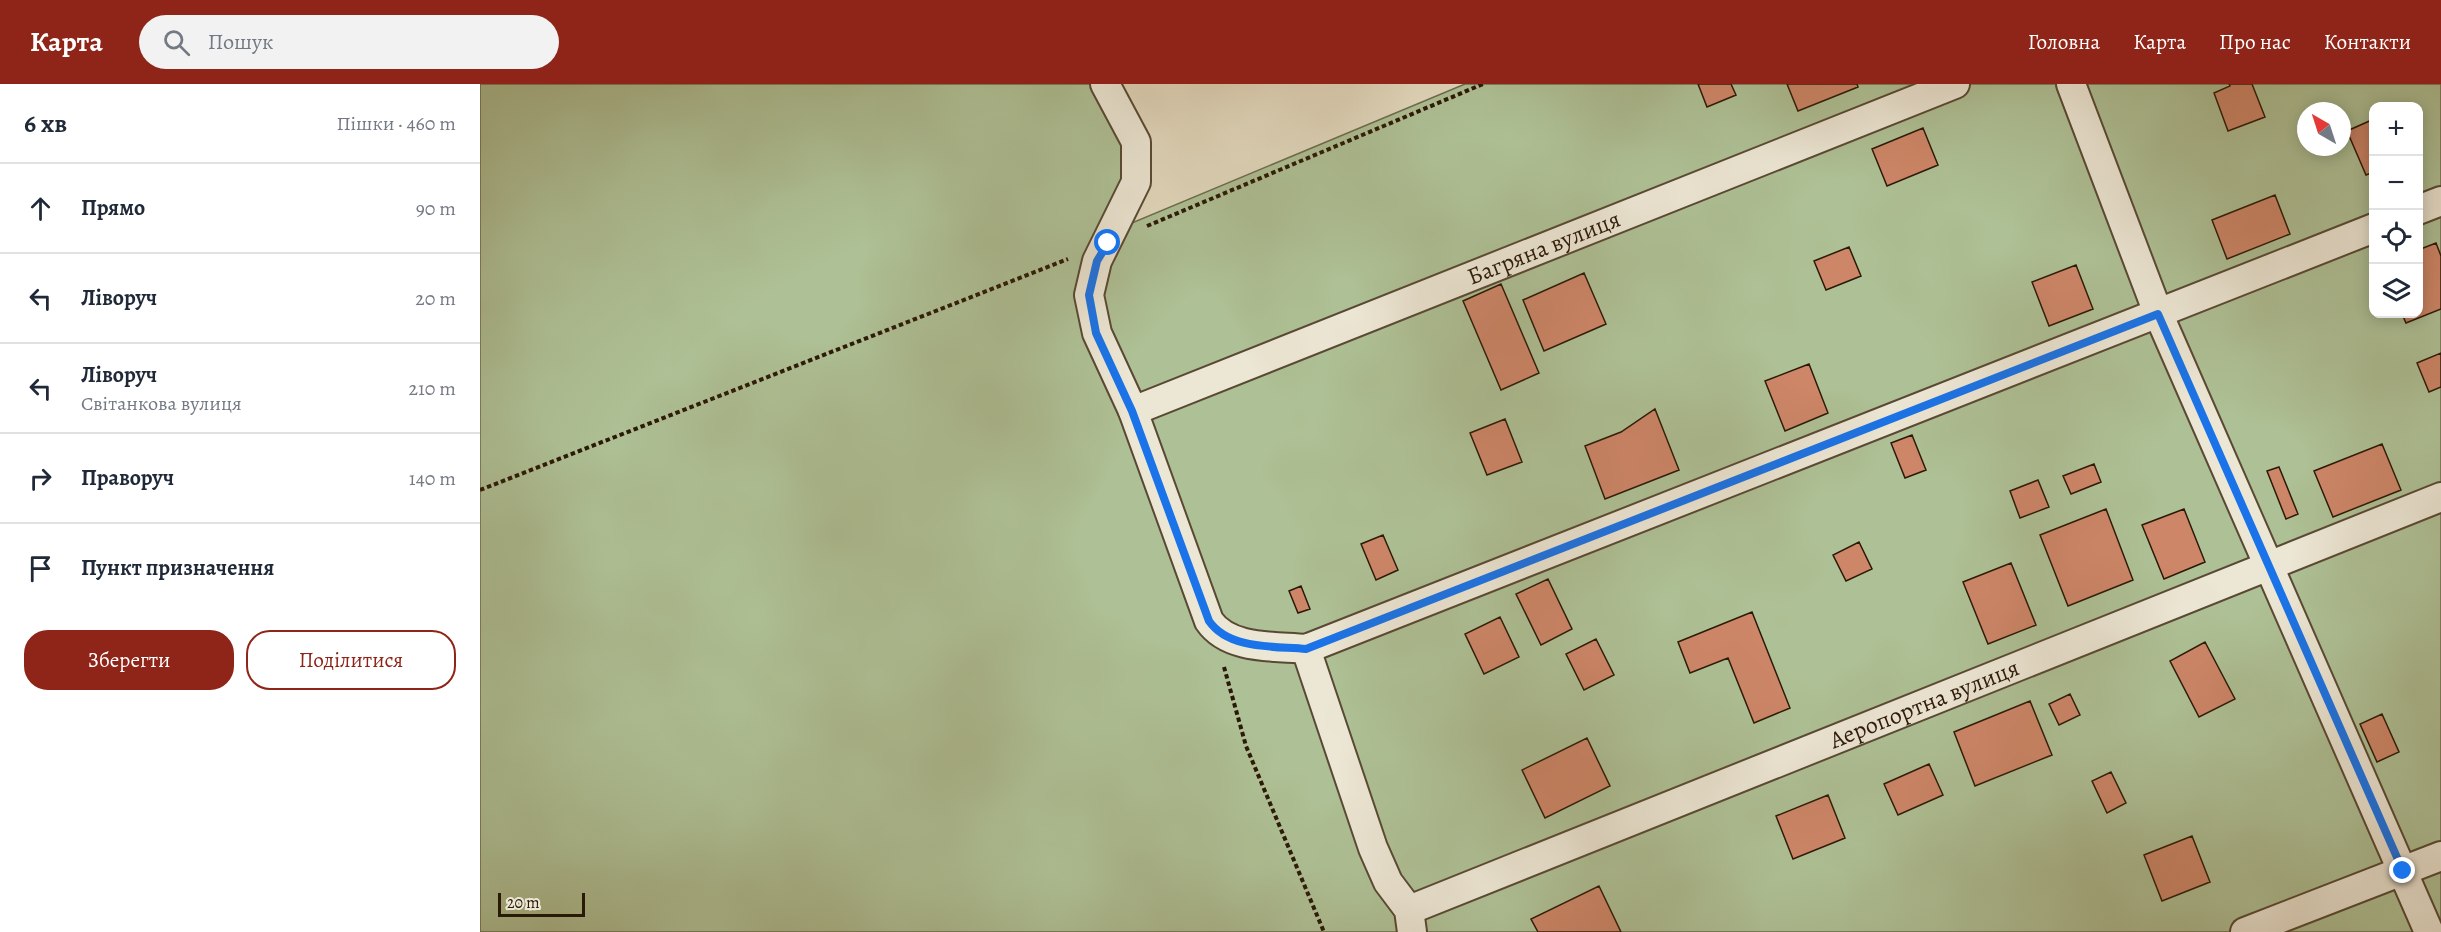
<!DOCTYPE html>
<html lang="uk">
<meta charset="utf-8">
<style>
:root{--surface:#fff;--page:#f2f2f3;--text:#1f2937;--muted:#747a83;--line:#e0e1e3;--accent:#8f2418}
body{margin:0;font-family:Alegreya,serif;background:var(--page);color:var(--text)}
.controls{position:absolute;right:18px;top:18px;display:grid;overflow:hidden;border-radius:12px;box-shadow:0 3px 15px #0003}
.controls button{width:54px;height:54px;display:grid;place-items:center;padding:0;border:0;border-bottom:2px solid var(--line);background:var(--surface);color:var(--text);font:30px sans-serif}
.compass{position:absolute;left:1817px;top:18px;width:54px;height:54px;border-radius:50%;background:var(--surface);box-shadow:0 3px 15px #0003;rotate:321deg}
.scale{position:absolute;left:18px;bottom:15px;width:87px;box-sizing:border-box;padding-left:6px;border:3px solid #2b1907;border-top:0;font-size:16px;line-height:21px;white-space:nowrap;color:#2b1907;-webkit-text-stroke:4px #ece6d4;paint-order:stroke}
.stop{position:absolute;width:18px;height:18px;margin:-14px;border:4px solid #1a73e8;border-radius:50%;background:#fff}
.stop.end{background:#1a73e8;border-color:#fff;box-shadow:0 2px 6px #0008}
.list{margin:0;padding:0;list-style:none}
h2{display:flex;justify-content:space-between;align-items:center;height:78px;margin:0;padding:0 24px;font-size:26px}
h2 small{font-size:20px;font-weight:400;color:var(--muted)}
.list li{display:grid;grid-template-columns:39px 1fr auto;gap:18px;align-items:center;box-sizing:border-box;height:90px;padding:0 24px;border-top:2px solid var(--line)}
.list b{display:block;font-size:22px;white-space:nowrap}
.list p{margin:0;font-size:20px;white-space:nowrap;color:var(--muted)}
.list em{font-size:20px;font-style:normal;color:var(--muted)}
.actions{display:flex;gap:12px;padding:18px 24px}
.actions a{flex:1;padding:14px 0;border:2px solid var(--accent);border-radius:24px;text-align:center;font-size:21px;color:var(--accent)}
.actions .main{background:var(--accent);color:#fff}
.icon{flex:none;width:33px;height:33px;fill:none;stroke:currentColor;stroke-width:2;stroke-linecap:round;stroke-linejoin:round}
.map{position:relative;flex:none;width:1961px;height:848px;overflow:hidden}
header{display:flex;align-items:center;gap:36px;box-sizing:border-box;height:84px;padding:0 30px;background:var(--accent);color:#fff}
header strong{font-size:28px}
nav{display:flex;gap:33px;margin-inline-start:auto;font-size:21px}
.search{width:420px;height:54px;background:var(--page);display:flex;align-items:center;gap:15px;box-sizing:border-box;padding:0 21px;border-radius:33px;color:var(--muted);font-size:22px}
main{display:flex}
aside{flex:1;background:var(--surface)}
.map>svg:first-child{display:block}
.green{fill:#aec095;stroke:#6c6c4e;stroke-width:1.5;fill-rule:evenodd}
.building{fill:#cd8668;stroke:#2b1907;stroke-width:1.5}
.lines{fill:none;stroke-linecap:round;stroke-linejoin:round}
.street-casing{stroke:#594934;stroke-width:32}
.path{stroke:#2b1907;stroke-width:4;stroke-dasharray:4.5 3;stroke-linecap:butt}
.street{stroke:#ece6d4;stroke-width:28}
.route{stroke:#1a73e8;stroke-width:8}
.labels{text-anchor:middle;stroke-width:5;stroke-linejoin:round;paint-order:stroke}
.street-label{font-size:24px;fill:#2b1907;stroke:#ece6d4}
</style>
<header>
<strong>Карта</strong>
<div class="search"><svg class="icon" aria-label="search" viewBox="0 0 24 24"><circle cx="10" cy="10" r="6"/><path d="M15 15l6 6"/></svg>Пошук</div>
<nav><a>Головна</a><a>Карта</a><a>Про нас</a><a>Контакти</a></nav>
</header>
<main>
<aside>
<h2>6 хв<small>Пішки · 460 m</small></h2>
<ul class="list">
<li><svg class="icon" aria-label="ahead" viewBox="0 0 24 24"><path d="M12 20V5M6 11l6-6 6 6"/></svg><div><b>Прямо</b></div><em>90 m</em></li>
<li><svg class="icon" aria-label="left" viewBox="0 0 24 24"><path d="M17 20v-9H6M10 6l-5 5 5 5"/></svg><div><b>Ліворуч</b></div><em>20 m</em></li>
<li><svg class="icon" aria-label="left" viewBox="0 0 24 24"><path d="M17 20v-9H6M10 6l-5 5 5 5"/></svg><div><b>Ліворуч</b><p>Світанкова вулиця</p></div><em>210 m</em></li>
<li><svg class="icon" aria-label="right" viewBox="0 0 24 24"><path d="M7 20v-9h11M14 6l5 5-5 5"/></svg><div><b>Праворуч</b></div><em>140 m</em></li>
<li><svg class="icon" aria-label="arrive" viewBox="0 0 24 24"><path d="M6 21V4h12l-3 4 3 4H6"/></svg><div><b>Пункт призначення</b></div></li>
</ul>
<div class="actions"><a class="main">Зберегти</a><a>Поділитися</a></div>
</aside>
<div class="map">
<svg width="1961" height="848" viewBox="0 0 1961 848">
<rect width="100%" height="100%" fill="#e2d8bd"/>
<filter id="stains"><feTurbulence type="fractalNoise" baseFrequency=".00333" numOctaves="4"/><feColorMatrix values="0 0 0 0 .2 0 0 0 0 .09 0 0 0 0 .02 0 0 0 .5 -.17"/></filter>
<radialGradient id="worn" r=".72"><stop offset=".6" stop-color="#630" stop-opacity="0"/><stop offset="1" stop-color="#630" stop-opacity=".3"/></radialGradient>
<path class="green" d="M0,0H621L651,60L628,149L985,0H1961V848H0ZM1894,22H1938V230H1894ZM1826,27H1862V63H1826Z"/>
<path class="building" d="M1218,0H1251L1256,11L1227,23Z
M1307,0H1377L1378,3L1318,27Z
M1749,0H1772L1785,33L1748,47L1734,9L1750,2Z
M1894,35V88L1886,91L1867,47Z
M1443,44L1458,81L1407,102L1392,65Z
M1795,111L1810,150L1747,175L1732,136Z
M1956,159L1961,172V225L1926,239L1922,230H1938V166Z
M1369,163L1381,192L1346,206L1334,177Z
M1596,181L1613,225L1569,242L1552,198Z
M1104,189L1126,240L1064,267L1043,216Z
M1021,200L1059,289L1021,306L983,217Z
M1961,269V303L1949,308L1937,279Z
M1329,280L1348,329L1305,347L1285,297Z
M1175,325L1199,386L1125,415L1105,362L1141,348Z
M1025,335L1042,378L1007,391L990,349Z
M1432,351L1446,386L1425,394L1411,359Z
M1902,360L1921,406L1853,433L1834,387Z
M1614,380L1621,398L1591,410L1583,392Z
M1799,383L1818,430L1806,435L1787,387Z
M1558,396L1569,423L1540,434L1530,407Z
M1626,425L1653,496L1588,522L1560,451Z
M1704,425L1725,478L1684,495L1662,441Z
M903,451L918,486L896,496L881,460Z
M1379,458L1392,485L1366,497L1353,471Z
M1531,479L1556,541L1508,560L1483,498Z
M1068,495L1092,545L1061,561L1036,510Z
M821,502L830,525L818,529L809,507Z
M1272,528L1310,624L1274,639L1248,574L1210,589L1198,558Z
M1020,533L1039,573L1004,590L985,550Z
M1116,555L1134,591L1104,606L1086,570Z
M1725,558L1755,615L1719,633L1690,577Z
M1590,610L1600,631L1579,641L1569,620Z
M1550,617L1572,671L1495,702L1474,648Z
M1902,630L1919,668L1897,678L1880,640Z
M1107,654L1130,702L1065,734L1042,686Z
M1449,680L1463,711L1418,731L1404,700Z
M1631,688L1646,719L1627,729L1612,697Z
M1348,711L1365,754L1313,775L1296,732Z
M1712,752L1730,798L1682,817L1664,771Z
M1119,802L1141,848H1058L1051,835Z"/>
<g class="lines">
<defs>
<g id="street">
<path d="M625,0L656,58V98L617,177L609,211L617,249L653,327L729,537C749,566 795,562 826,565L1894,144"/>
<path d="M1591,0L1678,229L1949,848"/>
<path d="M1938,126L1961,117"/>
<path id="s1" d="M653,327L1475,0"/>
<path d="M826,565L893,764L908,798L929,826L932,848"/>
<path id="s2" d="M929,826L1961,413"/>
<path d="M1765,848L1961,772"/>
</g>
</defs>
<use href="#street" class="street-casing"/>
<path class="path" d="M667,142L1003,0
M0,406L588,175
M744,583L766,662L844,848"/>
<use href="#street" class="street"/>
</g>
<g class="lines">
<path class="route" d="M628,159L617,177L609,211L616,249L652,327L729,537C749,566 795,562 826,565L1678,230L1923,787"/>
</g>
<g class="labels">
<g class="street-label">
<text dy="8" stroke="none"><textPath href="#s1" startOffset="442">Багряна вулиця</textPath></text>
<text dy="8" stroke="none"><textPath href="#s2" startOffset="555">Аеропортна вулиця</textPath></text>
</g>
</g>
<rect width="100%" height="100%" filter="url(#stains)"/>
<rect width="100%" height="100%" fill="url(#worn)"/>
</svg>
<div class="controls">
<button>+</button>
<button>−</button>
<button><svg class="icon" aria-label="locate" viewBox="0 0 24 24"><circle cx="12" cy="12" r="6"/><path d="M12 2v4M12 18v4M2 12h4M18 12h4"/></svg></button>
<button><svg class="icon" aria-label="layers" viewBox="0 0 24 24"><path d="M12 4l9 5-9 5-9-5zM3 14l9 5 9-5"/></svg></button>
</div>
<svg class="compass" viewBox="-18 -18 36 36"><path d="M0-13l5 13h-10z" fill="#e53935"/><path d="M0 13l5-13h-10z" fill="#747a83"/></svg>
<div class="scale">20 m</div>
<div class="stop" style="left:628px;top:159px"></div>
<div class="stop end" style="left:1923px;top:787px"></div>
</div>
</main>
